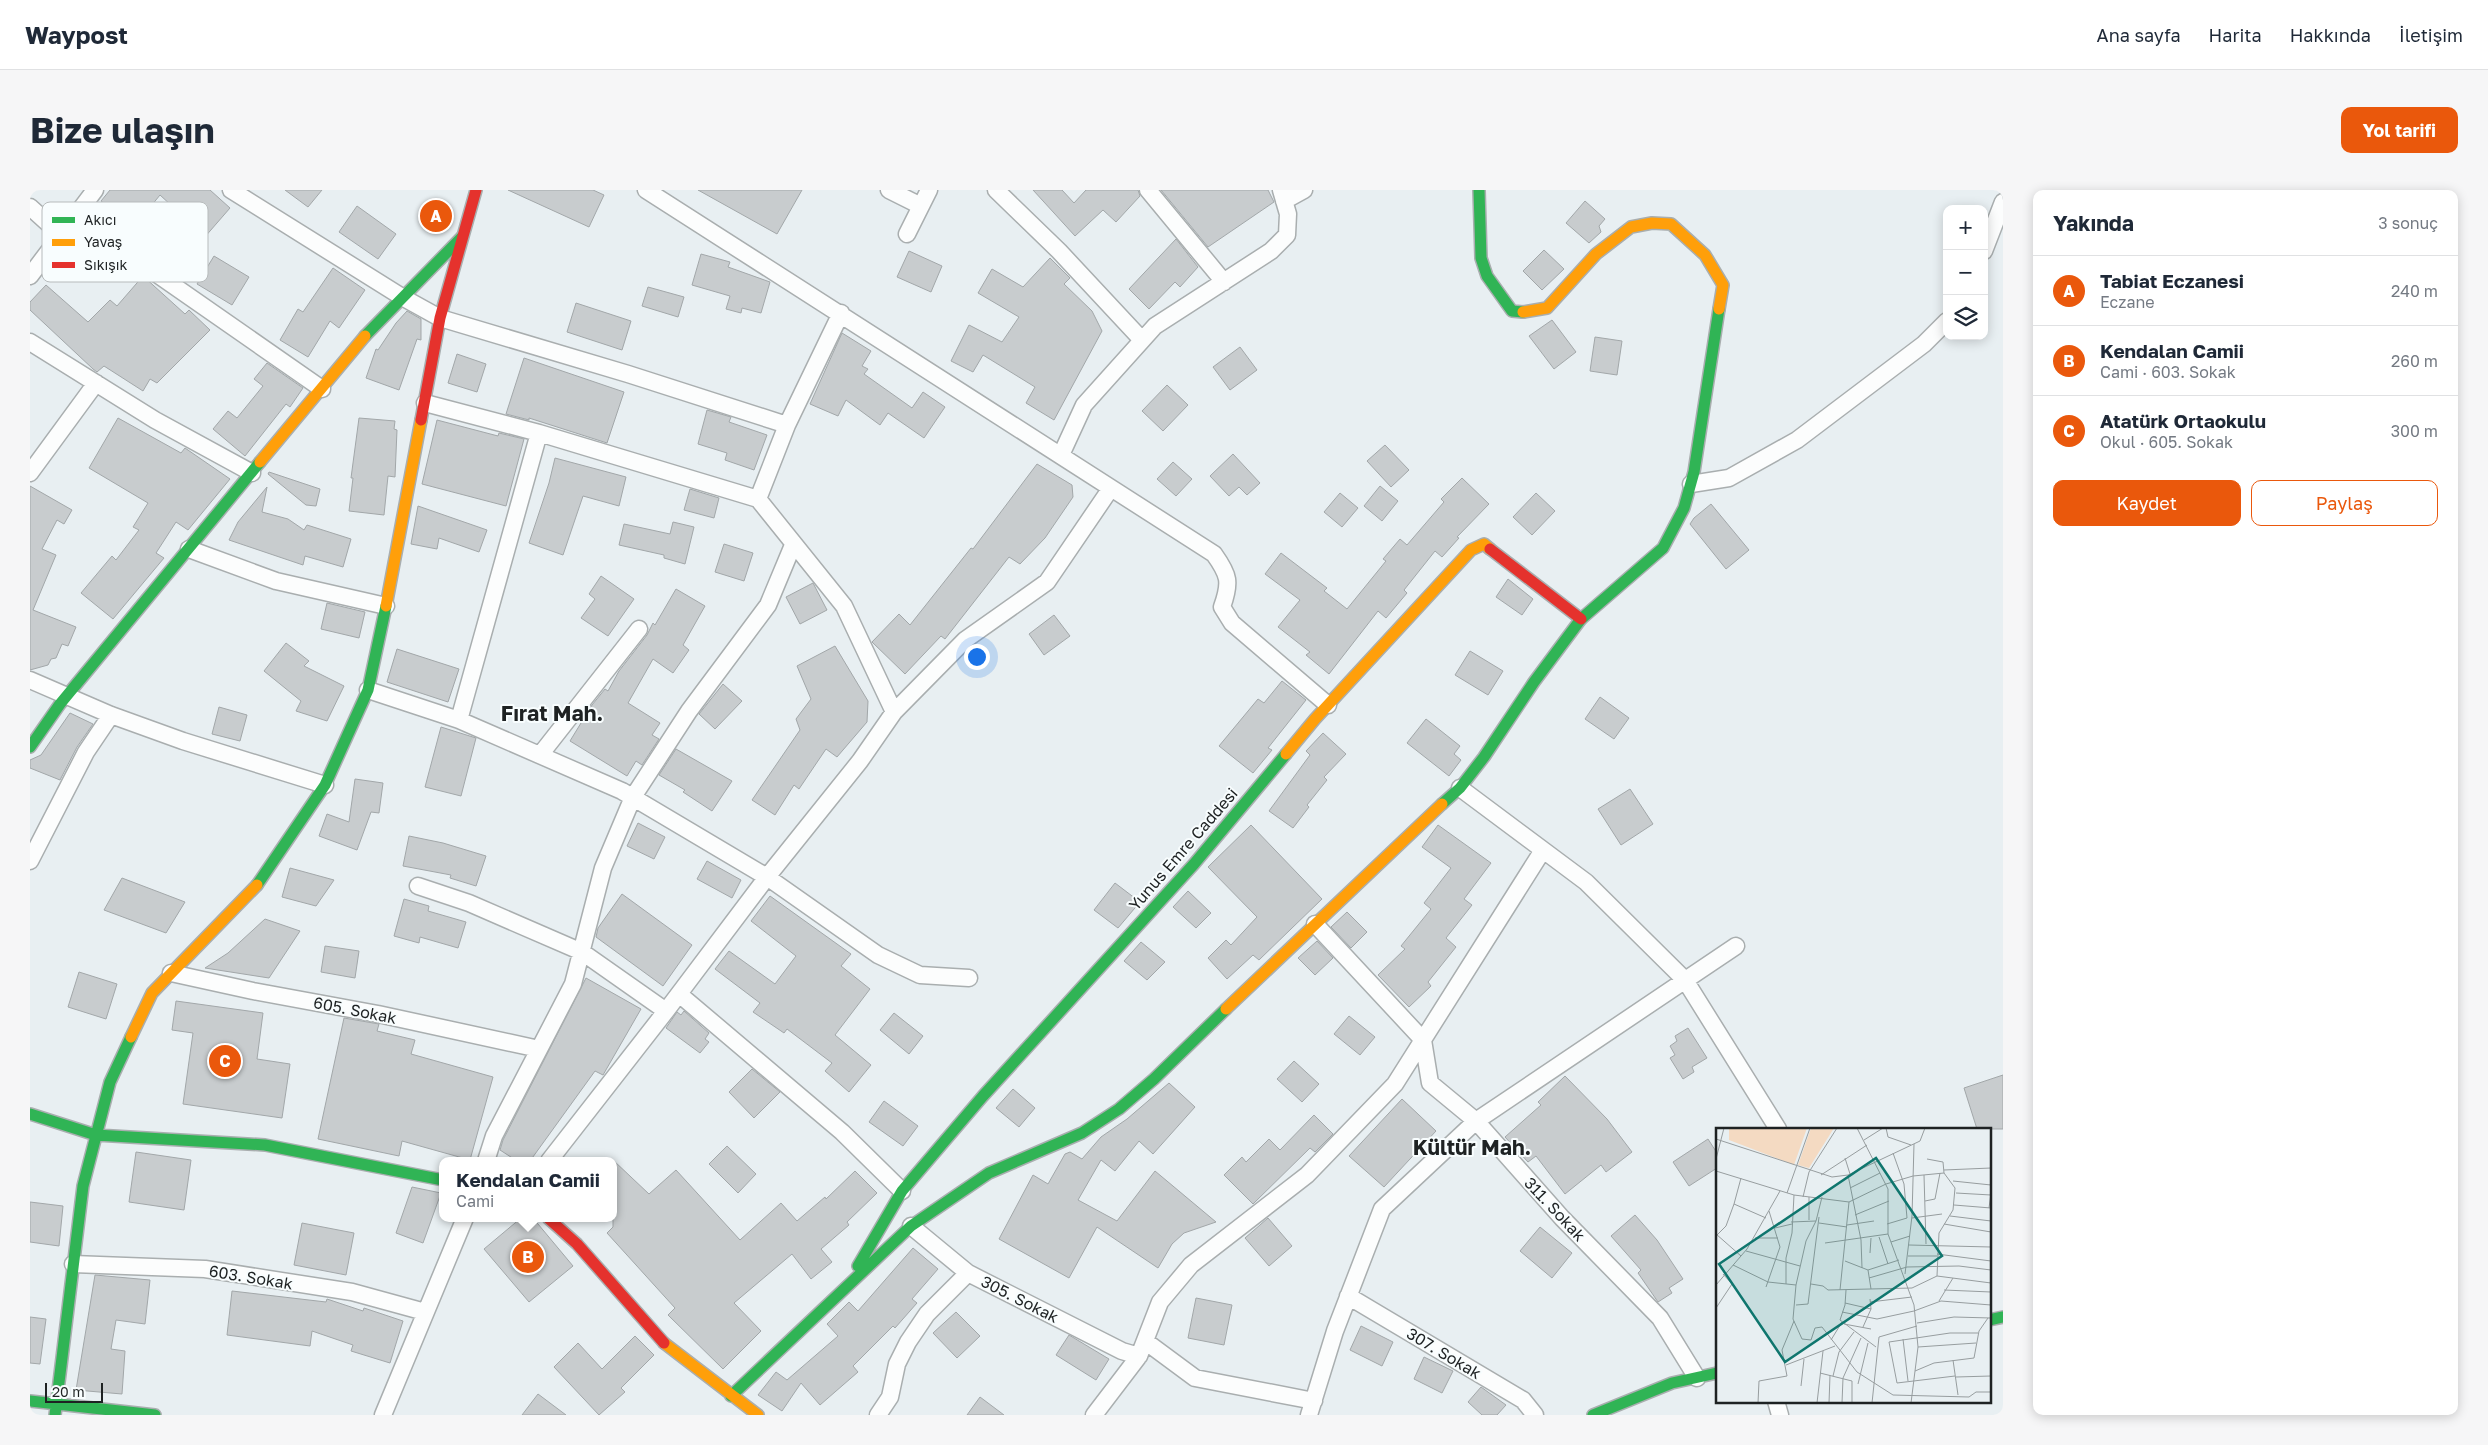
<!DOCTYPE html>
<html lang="tr">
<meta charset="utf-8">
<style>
:root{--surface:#fff;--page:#f6f6f7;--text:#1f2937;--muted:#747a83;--line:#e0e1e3;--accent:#ea580c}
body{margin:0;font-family:"Golos Text",sans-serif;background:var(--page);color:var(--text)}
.controls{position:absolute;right:15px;top:15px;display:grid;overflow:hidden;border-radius:10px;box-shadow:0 2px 12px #0003}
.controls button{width:45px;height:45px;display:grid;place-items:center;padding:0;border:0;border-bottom:1px solid var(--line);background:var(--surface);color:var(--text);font:25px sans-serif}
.scale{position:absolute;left:15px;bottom:12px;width:58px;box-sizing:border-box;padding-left:5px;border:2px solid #1e2223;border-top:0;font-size:14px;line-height:18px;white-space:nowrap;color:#1e2223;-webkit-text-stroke:4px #f8fdfe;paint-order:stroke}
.you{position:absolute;left:946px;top:466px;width:18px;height:18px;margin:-12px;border:4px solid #fff;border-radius:50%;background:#1a73e8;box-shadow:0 0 0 8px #1a73e833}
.badge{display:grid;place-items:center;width:32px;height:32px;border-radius:50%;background:var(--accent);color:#fff;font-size:16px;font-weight:700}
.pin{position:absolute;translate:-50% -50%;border:2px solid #fff;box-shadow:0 1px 5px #0006}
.popup{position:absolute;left:409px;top:967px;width:178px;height:65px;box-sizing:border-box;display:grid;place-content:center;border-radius:10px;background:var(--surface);filter:drop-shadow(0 1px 4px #0005);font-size:16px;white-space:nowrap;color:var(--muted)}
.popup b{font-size:19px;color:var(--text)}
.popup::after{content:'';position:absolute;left:50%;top:100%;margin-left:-10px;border:10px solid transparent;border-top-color:var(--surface)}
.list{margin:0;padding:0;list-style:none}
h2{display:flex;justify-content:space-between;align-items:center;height:65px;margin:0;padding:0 20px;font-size:21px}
h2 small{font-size:16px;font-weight:400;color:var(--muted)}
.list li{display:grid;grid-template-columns:32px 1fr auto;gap:15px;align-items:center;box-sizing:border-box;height:70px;padding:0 20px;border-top:1px solid var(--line)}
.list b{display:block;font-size:19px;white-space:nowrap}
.list p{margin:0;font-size:16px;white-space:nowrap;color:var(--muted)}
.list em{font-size:16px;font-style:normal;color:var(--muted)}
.actions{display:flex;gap:10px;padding:15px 20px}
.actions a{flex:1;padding:11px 0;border:1px solid var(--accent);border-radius:10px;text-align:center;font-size:18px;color:var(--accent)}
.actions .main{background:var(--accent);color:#fff}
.icon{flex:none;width:28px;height:28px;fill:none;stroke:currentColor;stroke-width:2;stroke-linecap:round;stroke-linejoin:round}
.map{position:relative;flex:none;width:1973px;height:1225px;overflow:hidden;border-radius:10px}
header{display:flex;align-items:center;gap:30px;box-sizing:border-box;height:70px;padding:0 25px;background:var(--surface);border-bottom:1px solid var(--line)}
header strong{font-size:24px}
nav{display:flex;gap:28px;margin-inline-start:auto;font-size:18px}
.intro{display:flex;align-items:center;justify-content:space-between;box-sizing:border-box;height:120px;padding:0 30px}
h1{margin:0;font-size:35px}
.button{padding:12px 22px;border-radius:10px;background:var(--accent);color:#fff;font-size:18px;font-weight:700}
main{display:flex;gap:30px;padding:0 30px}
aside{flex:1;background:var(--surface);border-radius:10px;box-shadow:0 2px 12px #0003}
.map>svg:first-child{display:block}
.building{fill:#c8ccce;stroke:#a2a7a9}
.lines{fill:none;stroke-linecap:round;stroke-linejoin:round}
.street-casing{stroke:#a9aeaf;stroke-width:19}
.fast-casing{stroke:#a9aeaf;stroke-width:14}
.slow-casing{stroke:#a9aeaf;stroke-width:14}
.jam-casing{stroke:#a9aeaf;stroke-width:14}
.street{stroke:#fcfdfd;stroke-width:16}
.fast{stroke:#30b455;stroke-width:11}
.slow{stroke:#ff9f0a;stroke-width:11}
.jam{stroke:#e5322d;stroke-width:11}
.labels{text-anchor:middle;stroke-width:4;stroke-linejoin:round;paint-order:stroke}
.street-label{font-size:16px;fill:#1e2223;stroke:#f8fdfe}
.district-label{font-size:21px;font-weight:bold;fill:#1e2223;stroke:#f8fdfe}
.inset-road{fill:none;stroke:#979d9f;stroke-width:1}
.view{fill:#0f766e;fill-opacity:0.15;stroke:#0f766e;stroke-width:2.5}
.inset-edge{fill:none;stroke:#1e2223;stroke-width:2.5}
.key{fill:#f8fdfe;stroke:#b7bbbc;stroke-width:1}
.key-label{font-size:14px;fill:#1e2223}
</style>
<header>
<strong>Waypost</strong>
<nav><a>Ana sayfa</a><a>Harita</a><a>Hakkında</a><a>İletişim</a></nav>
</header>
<div class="intro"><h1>Bize ulaşın</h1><a class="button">Yol tarifi</a></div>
<main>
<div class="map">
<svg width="1973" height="1225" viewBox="0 0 1973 1225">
<rect width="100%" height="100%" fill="#e8eff2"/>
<path class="building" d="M80,0H180L200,18L167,56L169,58L145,81L126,71L129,68L122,60L155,28L130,5L104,37L71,11Z
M255,0H292L278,17Z
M478,0H563L574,5L559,37Z
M668,0H772L747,44Z
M1003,0H1032L1044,13L1056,0H1108L1110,6L1086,32L1073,20L1045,46Z
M1131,0H1238L1244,12L1178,57Z
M1555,11L1575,29L1569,36L1571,42L1559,53L1536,33Z
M327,16L366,44L348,69L309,42Z
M1146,49L1168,77L1150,97L1145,92L1119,119L1099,99Z
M1514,60L1534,79L1512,100L1493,81Z
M879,61L912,76L901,102L867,87Z
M671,64L700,72L698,77L740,92L731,123L712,118L711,123L696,119L700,106L662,95Z
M184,66L219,87L202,115L167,94Z
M1020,68L1040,88L1034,94L1062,121L1072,141L1024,230L996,213L1005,197L953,165L943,182L921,171L939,135L972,152L989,127L948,103L962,79L993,97Z
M303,78L335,100L309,138L300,131L278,167L250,150L268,119L273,122Z
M113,86L155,124L159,120L180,140L127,193L120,189L113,201L74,176L67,182L63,179L0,120V112L16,95L58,132L80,110L87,116Z
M618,97L654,107L648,127L612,116Z
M546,113L601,131L592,160L537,142Z
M377,121L391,129V150L387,149L369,200L336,188L346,159L348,160L366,133Z
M1522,130L1546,162L1524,179L1499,146Z
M812,143L841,161L832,176L838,179L834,184L882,218L893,202L915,217L894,248L858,223L850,235L816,210L808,226L780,214Z
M1565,147L1592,151L1587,185L1560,181Z
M1210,157L1227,180L1200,200L1183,177Z
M427,164L456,174L447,202L418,193Z
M494,168L594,202L577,253L499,228V230L476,224Z
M237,173L273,198L260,217L256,214L215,266L183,239L198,221L207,228L233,196L224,189Z
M1137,195L1158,215L1133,241L1112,221Z
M677,220L701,227L699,232L737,245L724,280L695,270L697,263L668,254Z
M88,228L151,263L155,258L200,289L158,340L146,332L126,363L134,368L83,429L51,403L82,366L86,370L109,340L103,337L118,313L59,278Z
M329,228L365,231L364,239L367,240L365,287L358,286L354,325L319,321L323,288H321Z
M407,230L468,246L469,243L494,249L476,316L392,294Z
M1355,255L1379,280L1361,297L1337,271Z
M1203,264L1230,293L1217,305L1209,297L1199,306L1180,286Z
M525,268L596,287L589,316L553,306L533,365L499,353L519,293Z
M1143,272L1162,289L1146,306L1127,289Z
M1007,274L1042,295L1043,307L1015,348L990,374L979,367L915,449L911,446L875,484L842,452L869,424L880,435L941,358L943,359Z
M239,282L290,299L286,316L276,315L238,284Z
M1432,288L1459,314L1427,347L1429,348L1412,367L1405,361L1374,400L1377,403L1356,428L1348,421L1299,484L1276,465L1280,462L1248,437L1270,410L1235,384L1251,363L1297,398L1294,401L1317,419L1356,371L1353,369L1370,349L1377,355L1414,312L1411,309Z
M0,296L42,320L34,334L27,330L12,359L26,365L3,420L46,437L38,456L32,454L26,468L21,469L18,475L0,480Z
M1350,296L1368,311L1352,331L1334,316Z
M237,297L232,322L258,329L274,340L277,335L321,349L313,377L275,366L273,375L199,350L208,332Z
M660,299L689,308L684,328L654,320Z
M1310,303L1328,318L1312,337L1294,322Z
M1506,303L1525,321L1502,345L1483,327Z
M1681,314L1719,360L1696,379L1660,334L1664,328Z
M388,316L457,340L449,362L409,348L407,359L381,354Z
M643,332L664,337L655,374L634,368V365L589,355L594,334L640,344Z
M694,354L723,363L714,391L685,382Z
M571,386L604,409L578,446L551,428L565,409L559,404Z
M1478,389L1503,409L1492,425L1466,407Z
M783,393L797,420L770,434L756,407Z
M646,399L675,416L653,455L659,460L643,483L623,469L598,513L630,533L622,545L629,549L612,575L606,571L597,586L540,551L562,515L575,499L578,501L589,481L617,445L623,433L625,435Z
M297,413L335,422L329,448L291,439Z
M1024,425L1040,446L1014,465L999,444Z
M256,453L279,471L274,476L314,496L297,531L266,521L271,511L234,481Z
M805,456L838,511L837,532L807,567L796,559L769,599L764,595L745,625L722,610L770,540L766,529L781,509L767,476Z
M367,459L429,479L418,512L357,492Z
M1440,461L1473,481L1458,505L1425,485Z
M1252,491L1276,510L1238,558L1242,560L1223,583L1189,556L1228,509L1234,513Z
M693,494L712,511L685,539L669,524Z
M1570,507L1599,528L1584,549L1555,529Z
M189,517L217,525L210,551L182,544Z
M40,523L63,534L47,557L30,590L0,578V570L11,565Z
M1396,529L1430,556L1424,564L1431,570L1419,586L1377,553Z
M411,537L446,548L431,606L395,597Z
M1293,543L1316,564L1294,587L1297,590L1277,615L1279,617L1263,638L1239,621L1280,565L1276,561Z
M646,559L702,591L682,621L653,602L655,600L629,585Z
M325,589L353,593L349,623L341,622L327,660L289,646L297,624L319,632Z
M1600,599L1623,634L1591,655L1568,619Z
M608,633L635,647L624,669L597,656Z
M1221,635L1292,709L1229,770L1223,765L1197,789L1178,768L1196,750L1201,755L1227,727L1178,677Z
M1408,635L1461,673L1434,709L1442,715L1416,748L1426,757L1398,792L1401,796L1379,817L1348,785L1375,759L1371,756L1401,719L1394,713L1421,678L1392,657Z
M379,646L413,653L456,666L446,696L420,688L421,685L373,676Z
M677,671L711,690L702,708L667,689Z
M260,678L304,690L286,716L252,707Z
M92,688L155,712L136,743L74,720Z
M1085,693L1110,712L1088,738L1064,720Z
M1158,701L1181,723L1166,738L1143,717Z
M592,704L662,755L633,796L566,747L568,738Z
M740,706L821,764L811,776L840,799L805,845L841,875L819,902L795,881L802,873L757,839L754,843L723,822L730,813L685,779L699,761L745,794L766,766L721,731Z
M374,709L399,716L398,721L436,732L428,758L390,747L389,753L364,746Z
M1317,722L1337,742L1321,758L1301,737Z
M235,729L270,741L239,788L175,778L198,763Z
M1287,751L1303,768L1285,785L1268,768Z
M1111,752L1135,772L1117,790L1094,771Z
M295,756L329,761L325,788L291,782Z
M49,782L87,794L76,829L38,817Z
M556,788L611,819L573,885L565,881L500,971H487L470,960L473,950Z
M146,811L233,823L227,869L260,874L252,928L153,914L163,843L142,840Z
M654,821L679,843L675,849L679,852L670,863L636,838L647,822L651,825Z
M864,823L893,846L879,864L850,840Z
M1319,826L1345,847L1330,865L1304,844Z
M314,828L349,834L347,841L385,850L381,864L463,887L440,970L372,951L369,966L288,949Z
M1658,838L1677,868L1662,877L1664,882L1653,889L1640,868L1645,865L1640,856L1647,851L1645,846Z
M1264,871L1289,894L1272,912L1247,889Z
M722,879L750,902L724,928L699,902Z
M1973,885V939H1947L1934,898Z
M1535,886L1577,929L1602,962L1576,982L1571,975L1535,1004L1506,966L1498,972L1475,947L1511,915L1508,912Z
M1139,893L1165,917L1123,964L1109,951L1085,981L1071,970L1048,1010L1087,1031L1125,981L1186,1032L1154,1043L1142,1054L1128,1078L1067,1037L1039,1088L969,1049L1003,985L1018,994L1035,964L1040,962L1052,969L1071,947L1097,929Z
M983,899L1005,918L989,937L966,918Z
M1372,909L1406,941L1354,997L1319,966Z
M854,911L888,936L873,956L839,932Z
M1284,925L1303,944L1285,962L1280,958L1223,1014L1194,985L1212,967L1216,972L1239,949L1250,960Z
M1678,949L1687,963V978L1659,996L1643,972Z
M697,956L726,984L708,1003L679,974Z
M106,962L161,970L154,1020L99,1012Z
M583,970L619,1004L646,980L710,1050L751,1013L767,1031L795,1007L796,1009L825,981L847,1003L817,1032L819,1035L791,1059L802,1072L781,1089L762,1064L704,1113L731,1141L693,1179L638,1125L645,1118L577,1043L583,1037Z
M382,997L411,1003L393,1053L366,1043Z
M0,1012L33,1016L29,1056L0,1052Z
M1605,1025L1627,1050L1653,1089L1639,1098L1642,1103L1628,1112L1608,1083L1611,1080L1581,1046Z
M491,1028H503L543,1076L499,1112L454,1059Z
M1238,1028L1262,1056L1239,1076L1215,1048Z
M272,1033L324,1043L316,1085L264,1075Z
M1510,1037L1542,1063L1522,1088L1490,1061Z
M883,1058L908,1079L882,1109L887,1113L865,1138L863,1136L823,1176L828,1182L790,1215L771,1193L752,1221L728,1205L746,1182L757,1190L808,1146L797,1134L819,1112L828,1121Z
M65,1085L120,1090L115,1134L86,1130L81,1159L95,1161L92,1204L46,1200Z
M202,1101L296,1112L297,1109L333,1121L334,1118L373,1131L360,1173L321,1161L323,1155L282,1141L280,1156L197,1145Z
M1166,1108L1202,1115L1194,1155L1158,1148Z
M926,1122L950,1146L927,1168L903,1143Z
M0,1127L16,1129L10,1174L0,1173Z
M1331,1136L1363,1152L1352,1176L1320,1160Z
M1039,1145L1079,1169L1066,1190L1026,1165Z
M605,1146L624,1165L591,1198L595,1202L569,1225L524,1177L548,1153L572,1179Z
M1394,1167L1423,1181L1412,1203L1384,1189Z
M1451,1197L1476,1215L1467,1225H1452L1438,1212Z
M508,1204L536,1225H492Z
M950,1207L974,1225H937Z"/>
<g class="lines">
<defs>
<path id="street" d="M201,0L372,107L410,128L598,184L757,235
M616,0L1184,364C1199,385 1201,392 1192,417L1202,433L1298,515
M859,0L891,16
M966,0L1029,61L1112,150
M1118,0L1194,92
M1254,11L1274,0
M0,17L31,45
M45,27L292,199
M877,44L899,0
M1954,61L1973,12
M0,86L65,0
M0,152L125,230L222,283
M395,213L509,243L728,309L814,416L864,522
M1031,265L1054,215L1125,136L1241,61L1257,45L1258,24L1251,0
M0,283L66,193
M1661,294L1699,288L1767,250L1894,154L1917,131
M728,309L757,235L811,123
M159,359L246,391L356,416
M0,490L81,525L153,551L295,595
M338,500L429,530L592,601L737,687L848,765L890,785L939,788
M429,530L509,243
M510,565L609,439
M1430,598L1556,692L1655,790L1748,939
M0,671L56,562L81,525
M388,696L439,713L552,762L636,821
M1285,734L1393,850L1400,893L1446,931L1532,1028L1630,1128L1667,1188
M141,783L223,801L348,824L509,859
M649,804L812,942L872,1001
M456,971L464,946L543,794L573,678L603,607L659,521L738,415L763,355
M519,971L636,821L737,687L830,571L864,522L935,450L1017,392L1081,298
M881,1036L938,1083L1092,1161L1109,1166
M43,1074L175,1079L322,1102L395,1122
M1318,1106L1493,1210L1505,1225
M1115,1151L1165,1188L1284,1211
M1746,1211L1750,1225
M353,1225L435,1028
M848,1225L860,1207L867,1174L878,1152L897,1124L938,1083
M1064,1225L1109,1166L1130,1112L1161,1075L1277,985L1365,894L1513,660
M1279,1225L1305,1141L1352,1019L1446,931L1706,756"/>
<path id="fast" d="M1449,0L1451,68L1457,86L1482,121L1493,122
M335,146L432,47
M0,557L30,514L230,272
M1412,614L1430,598L1454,567L1504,492L1551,429L1633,358L1654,318L1664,282L1689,119
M227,695L295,595L338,500L356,416
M0,924L66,945L235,955L413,990
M828,1076L872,1001L953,906L1164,674L1256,564
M1959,1130L1973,1127
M701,1206L881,1036L959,983L1052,943L1089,919L1124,889L1196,819
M0,1211L125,1225
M25,1225L53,996L80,892L101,847
M1563,1225L1642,1193L1687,1183"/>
<path id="slow" d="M1493,122L1517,118L1566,64L1601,37L1622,33L1641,34L1675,65L1693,95L1689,119
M230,272L335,146
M356,416L391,230
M1256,564L1285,529L1441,360L1454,354L1460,359
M1196,819L1412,614
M101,847L122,803L227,695
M634,1153L728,1225"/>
<path id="jam" d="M391,230L410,128L446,0
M1460,359L1551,429
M518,1028L547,1054L634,1153"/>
</defs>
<use href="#street" class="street-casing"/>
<use href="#fast" class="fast-casing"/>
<use href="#slow" class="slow-casing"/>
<use href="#jam" class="jam-casing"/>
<use href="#street" class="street"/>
<use href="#fast" class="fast"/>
<use href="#slow" class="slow"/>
<use href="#jam" class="jam"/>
</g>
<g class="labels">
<g class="street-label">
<text transform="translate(1153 659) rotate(-49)" y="6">Yunus Emre Caddesi</text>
<text transform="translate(325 820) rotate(11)" y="6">605. Sokak</text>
<text transform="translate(1525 1019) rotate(47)" y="6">311. Sokak</text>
<text transform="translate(221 1087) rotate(9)" y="6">603. Sokak</text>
<text transform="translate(990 1109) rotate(27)" y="6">305. Sokak</text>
<text transform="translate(1414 1163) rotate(31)" y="6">307. Sokak</text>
</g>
<g class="district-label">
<text x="522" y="531">Fırat Mah.</text>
<text x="1442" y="965">Kültür Mah.</text>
</g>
</g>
<g transform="translate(1686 938)">
<rect width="275" height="275" fill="#e8eff2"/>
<path d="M91,0L78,37L13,12V0ZM95,0H118L93,40L82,37Z" fill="#f4dac2"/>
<path class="inset-road" d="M141,0L172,61V106L198,177L202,219L195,275M170,0L172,9L195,17M194,0H210M0,11L116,49L132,47L204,13L209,0M148,12L167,0M177,25L188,56L191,90M129,30L134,46M0,31L8,0M228,42L275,40M0,43L78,67L133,74L170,56L197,48L228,45M105,47L151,17M132,47L145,112L146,140M208,47L210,116M25,50L18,76L50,90M237,53L275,57M134,60L164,45M71,65L94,0M240,65L275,67M87,69L93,44L121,0M93,69V92M106,69L100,93L90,113L80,157L77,191L86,211L95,212L99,200L106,199L141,244L177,267L253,269L260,264H275M209,73L219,71L224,45M238,77L275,80M273,80L275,65M139,87L173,73M234,88L275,93M196,90L226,86M75,94L100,93M103,95L131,99M171,96L191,90M228,96L275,104M131,97L158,93M59,100L76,96M0,106L25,128M1,107L10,98L18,76M163,109L172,136M39,110H62M175,114L194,108M109,115L172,106M193,117L275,119M30,123L84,138M154,125L155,110M221,126L275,133M192,128H221M129,133L152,142L183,132M17,137L52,154L80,157M152,142L155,161M189,146L196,88L198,16M221,148L275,155M153,150L191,139L243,138L275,142M70,156V130L76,105L78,67M95,156L107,158L112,162L196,160L221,148L223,105L237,82L239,60L228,45L227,34L211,31M0,157L31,121L64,63M50,159L64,119L53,83M124,162L133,74M130,162L129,177L124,192L160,219M228,162L275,164M223,173L237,150M154,174L196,169M129,175L155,181M80,177L92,176L103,89M0,180L16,156L7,146M126,184L161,191L198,183L225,173L275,177M201,195L238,189L275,190M128,196L155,201M147,199L155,181L154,171M187,211L192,253M115,212L126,194M202,219L260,215M237,232L242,267M70,237L119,218M199,243L218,235L258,230L263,203L272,190M104,245L136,253V275M117,248L123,224L138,204M239,248L181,255L173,214L234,205H262M240,249L275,248M142,256L152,215M85,258L88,231M42,275L43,253L71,248L66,222L78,193M101,275L107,223M113,275L114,247M126,275L127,250L145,210M156,275L163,209L201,198"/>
<path class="view" d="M160,30L226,128L69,234L3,136Z"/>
<rect width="275" height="275" class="inset-edge"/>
</g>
<rect x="12" y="12" width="166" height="80" rx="8" class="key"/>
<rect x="22" y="27" width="23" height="6" fill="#30b455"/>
<rect x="22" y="49" width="23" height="7" fill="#ff9f0a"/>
<rect x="22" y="72" width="23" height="6" fill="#e5322d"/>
<g class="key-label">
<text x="54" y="35">Akıcı</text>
<text x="54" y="57">Yavaş</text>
<text x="54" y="80">Sıkışık</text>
</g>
</svg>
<div class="controls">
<button>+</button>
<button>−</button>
<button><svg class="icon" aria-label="layers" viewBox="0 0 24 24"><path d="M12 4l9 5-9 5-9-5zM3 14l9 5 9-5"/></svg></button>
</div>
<div class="scale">20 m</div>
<div class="you"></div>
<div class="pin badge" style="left:406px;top:26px">A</div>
<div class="pin badge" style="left:498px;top:1067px">B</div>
<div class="popup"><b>Kendalan Camii</b>Cami</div>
<div class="pin badge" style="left:195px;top:871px">C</div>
</div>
<aside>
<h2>Yakında<small>3 sonuç</small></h2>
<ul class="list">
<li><span class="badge">A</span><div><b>Tabiat Eczanesi</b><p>Eczane</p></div><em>240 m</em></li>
<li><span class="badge">B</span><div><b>Kendalan Camii</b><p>Cami · 603. Sokak</p></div><em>260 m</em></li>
<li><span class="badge">C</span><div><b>Atatürk Ortaokulu</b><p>Okul · 605. Sokak</p></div><em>300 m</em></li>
</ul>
<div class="actions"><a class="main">Kaydet</a><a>Paylaş</a></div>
</aside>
</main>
